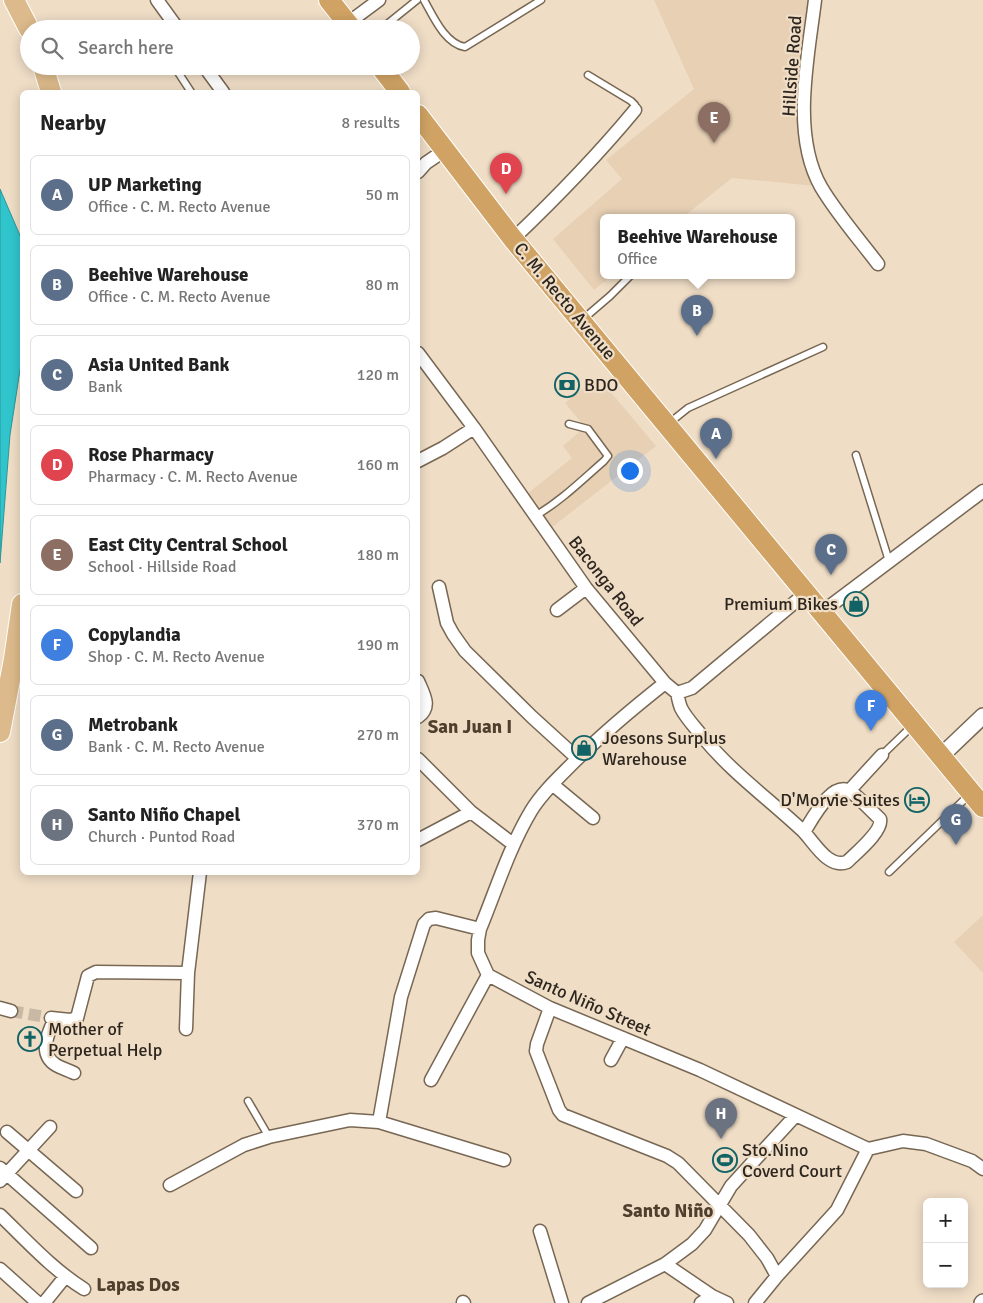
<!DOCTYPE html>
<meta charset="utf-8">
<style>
:root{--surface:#fff;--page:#f2f2f2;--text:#222;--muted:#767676;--line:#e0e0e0;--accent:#126366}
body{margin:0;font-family:Signika,sans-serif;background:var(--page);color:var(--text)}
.controls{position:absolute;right:15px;bottom:15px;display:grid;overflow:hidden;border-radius:8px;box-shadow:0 2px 12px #0003}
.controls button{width:45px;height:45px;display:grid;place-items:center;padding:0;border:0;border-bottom:1px solid var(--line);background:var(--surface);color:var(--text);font:25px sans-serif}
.you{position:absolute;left:629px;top:470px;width:18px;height:18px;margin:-12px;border:4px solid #fff;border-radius:50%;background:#1a73e8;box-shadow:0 0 0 8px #1a73e833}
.badge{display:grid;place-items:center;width:32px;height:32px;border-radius:50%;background:var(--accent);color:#fff;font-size:16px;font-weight:700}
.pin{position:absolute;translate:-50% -41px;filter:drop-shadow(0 1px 2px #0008)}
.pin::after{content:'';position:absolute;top:26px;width:18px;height:15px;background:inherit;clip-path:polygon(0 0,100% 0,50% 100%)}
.popup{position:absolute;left:600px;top:214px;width:195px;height:65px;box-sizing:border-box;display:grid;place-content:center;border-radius:8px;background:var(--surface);filter:drop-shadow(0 1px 4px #0005);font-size:16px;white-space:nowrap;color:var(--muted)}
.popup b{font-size:19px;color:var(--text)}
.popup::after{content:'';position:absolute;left:50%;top:100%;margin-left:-10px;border:10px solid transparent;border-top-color:var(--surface)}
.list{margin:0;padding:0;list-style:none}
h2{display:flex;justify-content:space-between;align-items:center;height:65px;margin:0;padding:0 20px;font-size:21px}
h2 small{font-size:16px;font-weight:400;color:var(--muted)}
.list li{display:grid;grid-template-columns:32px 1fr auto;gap:15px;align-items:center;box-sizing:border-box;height:80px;margin:0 10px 10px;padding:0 10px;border:1px solid var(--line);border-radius:8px}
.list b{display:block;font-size:19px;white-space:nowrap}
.list p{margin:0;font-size:16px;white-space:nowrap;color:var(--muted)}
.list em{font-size:16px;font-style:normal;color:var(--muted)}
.icon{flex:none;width:28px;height:28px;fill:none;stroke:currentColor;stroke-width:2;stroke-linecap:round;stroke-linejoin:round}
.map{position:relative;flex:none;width:983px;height:1303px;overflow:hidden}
.search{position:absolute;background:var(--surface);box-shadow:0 2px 12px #0003;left:20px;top:20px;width:400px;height:55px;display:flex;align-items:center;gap:12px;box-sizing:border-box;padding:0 18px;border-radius:28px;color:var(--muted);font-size:19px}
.panel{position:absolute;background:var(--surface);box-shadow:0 2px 12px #0003;left:20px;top:90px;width:400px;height:785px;border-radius:8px}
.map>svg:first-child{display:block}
.built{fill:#e7d0b4}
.water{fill:#30c5cc;stroke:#2f9598}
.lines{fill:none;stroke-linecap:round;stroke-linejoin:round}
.minor-tunnel{stroke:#c8b8a4;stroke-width:12;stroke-dasharray:12 6;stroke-linecap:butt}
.service-casing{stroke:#776753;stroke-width:9}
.minor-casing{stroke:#776753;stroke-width:15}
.tertiary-casing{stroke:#776753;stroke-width:18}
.primary-casing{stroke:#fff;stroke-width:22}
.trunk-casing{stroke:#fff;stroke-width:22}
.service{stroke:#fff;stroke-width:6}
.minor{stroke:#fff;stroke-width:12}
.tertiary{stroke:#fff;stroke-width:15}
.primary{stroke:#dcba8b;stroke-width:20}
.trunk{stroke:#d0a364;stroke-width:20}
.labels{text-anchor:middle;stroke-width:4.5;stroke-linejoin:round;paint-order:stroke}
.street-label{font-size:18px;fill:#2d261e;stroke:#efddc6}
.poi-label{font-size:18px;fill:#2d261e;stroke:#efddc6;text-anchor:start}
.neighbourhood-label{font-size:19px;font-weight:bold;fill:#4f3f2d;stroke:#efddc6}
</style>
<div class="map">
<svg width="983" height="1303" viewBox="0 0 983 1303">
<rect width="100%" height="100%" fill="#efddc6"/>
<path class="built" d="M654,0H810L800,91L816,186L732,178L683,217H603V275H613L594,290L553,239L622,179L606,160L694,89Z
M598,377L656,446L551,528L527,494L572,458L563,446L585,427L565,403Z
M983,915V973L954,942Z"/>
<path class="water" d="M0,189L22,240V357L10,435L0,563Z"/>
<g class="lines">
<path class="minor-tunnel" d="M11,1011L51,1018"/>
<defs>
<path id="service" d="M424,0C433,16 445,44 465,47L541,0
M381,29L417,0
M174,66L191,92
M588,75L631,101L635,105V110
M582,320L610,296L631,275
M668,424L688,408L823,347
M856,455L889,561
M535,516C561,501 582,480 604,461L608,456L588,429L569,424
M882,755L912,726
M889,872L969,795
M248,1101L269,1137"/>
<path id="minor" d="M157,0L178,29
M815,0C808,58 791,134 821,187C837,214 859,239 878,264
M348,23L379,0
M204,66L223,92
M418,172L426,163L445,150
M513,239C556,198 597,156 635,110
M418,353L474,428L586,588L665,683L677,693L692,688L806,593
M418,461L443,448L474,428
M439,587L447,623L453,634L465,651L532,717L577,758
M557,610L586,588
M822,612L983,491
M418,681C424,695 432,707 418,717
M665,683C632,709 601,735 571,765C557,779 541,794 531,811C509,848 496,890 480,929L478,940V953L488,975L550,1008L700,1070L868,1149L903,1141L926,1144L972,1161L983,1169
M677,693C678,697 679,703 681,708C686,718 695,727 702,736C731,772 769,799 803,831C814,842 828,869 847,862C856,853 883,831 880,819C870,810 861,799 851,792C832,779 812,820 804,832
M418,759L471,812L513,844
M552,784L593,818
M849,791L882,755
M418,840L471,812
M0,1008L11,1011
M550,1008L537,1044L536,1051L559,1110L563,1115L667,1156L678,1163L749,1235L767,1258L777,1276
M51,1018L70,1020L77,1018L88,976L96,972L188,973
M55,1019C48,1032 38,1054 56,1065C61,1068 68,1070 74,1073
M186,1029L188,973L200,872
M611,1060L623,1038
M431,1080L488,975
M379,1122L401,997L424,924L429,919L436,918L480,929
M7,1132L76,1191
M0,1168L91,1248
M0,1181L50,1127
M170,1185L244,1145L269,1137L350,1120L379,1122L504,1160
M0,1215C27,1241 52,1269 84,1289
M540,1231L562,1303
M665,1264L712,1296L727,1303
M0,1269L38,1303
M463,1302L464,1303
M44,1303L65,1277
M588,1303L665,1264L692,1244L705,1230L731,1186L796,1115
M701,1303L712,1296
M755,1303L777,1276L837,1210L868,1149"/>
<path id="tertiary" d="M941,756L983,716
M982,1303L983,1302"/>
<path id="primary" d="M14,0L29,29
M43,66L51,92
M0,732L14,659L22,604"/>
<path id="trunk" d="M329,0L352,29
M380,66L400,92
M418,115L513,239L983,807"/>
</defs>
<use href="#service" class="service-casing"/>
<use href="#minor" class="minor-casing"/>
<use href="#tertiary" class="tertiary-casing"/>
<use href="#primary" class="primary-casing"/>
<use href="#trunk" class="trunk-casing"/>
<use href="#service" class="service"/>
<use href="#minor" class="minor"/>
<use href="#tertiary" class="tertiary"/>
<use href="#primary" class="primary"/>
<use href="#trunk" class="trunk"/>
</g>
<defs>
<symbol id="bank-ring" viewBox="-11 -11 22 22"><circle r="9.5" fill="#efddc6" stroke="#126366" stroke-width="1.5"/><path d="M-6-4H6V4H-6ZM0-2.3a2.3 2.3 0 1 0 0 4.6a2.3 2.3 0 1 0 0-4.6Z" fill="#126366"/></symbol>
<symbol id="shop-ring" viewBox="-11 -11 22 22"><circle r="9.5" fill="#efddc6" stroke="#126366" stroke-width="1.5"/><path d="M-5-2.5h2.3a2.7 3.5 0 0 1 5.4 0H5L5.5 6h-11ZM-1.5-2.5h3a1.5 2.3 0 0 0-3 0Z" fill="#126366"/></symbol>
<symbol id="hotel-ring" viewBox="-11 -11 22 22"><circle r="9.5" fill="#efddc6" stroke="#126366" stroke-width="1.5"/><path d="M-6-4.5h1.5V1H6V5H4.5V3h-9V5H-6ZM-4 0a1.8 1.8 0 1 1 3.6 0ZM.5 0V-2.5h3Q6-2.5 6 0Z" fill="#126366"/></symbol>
<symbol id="church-ring" viewBox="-11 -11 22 22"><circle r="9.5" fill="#efddc6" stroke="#126366" stroke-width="1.5"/><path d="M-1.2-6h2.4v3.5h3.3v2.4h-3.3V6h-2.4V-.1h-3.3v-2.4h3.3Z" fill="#126366"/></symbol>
<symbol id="stadium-ring" viewBox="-11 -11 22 22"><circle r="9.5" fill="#efddc6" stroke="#126366" stroke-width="1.5"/><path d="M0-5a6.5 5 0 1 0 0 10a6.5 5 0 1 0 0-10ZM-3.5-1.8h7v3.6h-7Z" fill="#126366"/></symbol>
</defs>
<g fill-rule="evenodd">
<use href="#bank-ring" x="553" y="371" width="28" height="28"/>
<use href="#shop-ring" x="842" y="590" width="28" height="28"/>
<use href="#shop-ring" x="570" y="734" width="28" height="28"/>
<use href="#hotel-ring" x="903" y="786" width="28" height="28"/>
<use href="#church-ring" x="16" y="1025" width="28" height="28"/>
<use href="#stadium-ring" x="711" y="1146" width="28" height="28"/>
</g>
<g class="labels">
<g class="street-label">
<text transform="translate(792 66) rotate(-86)" y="6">Hillside Road</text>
<text transform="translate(565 301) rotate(50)" y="6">C. M. Recto Avenue</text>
<text transform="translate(606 581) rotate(52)" y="6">Baconga Road</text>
<text transform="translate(588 1003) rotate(24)" y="6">Santo Niño Street</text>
</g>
<g class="poi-label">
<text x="584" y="391">BDO</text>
<text x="838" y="610" text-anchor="end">Premium Bikes</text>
<text x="602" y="744">Joesons Surplus<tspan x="602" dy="21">Warehouse</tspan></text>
<text x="900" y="806" text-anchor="end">D'Morvie Suites</text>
<text x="48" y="1035">Mother of<tspan x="48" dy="21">Perpetual Help</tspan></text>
<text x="742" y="1156">Sto.Nino<tspan x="742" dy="21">Coverd Court</tspan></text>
</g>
<g class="neighbourhood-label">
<text x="470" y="733">San Juan I</text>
<text x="668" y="1217">Santo Niño</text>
<text x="138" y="1291">Lapas Dos</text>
</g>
</g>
</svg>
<div class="controls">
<button>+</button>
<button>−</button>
</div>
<div class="you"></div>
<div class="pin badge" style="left:716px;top:459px;background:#5c6f8a">A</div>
<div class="pin badge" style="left:697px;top:336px;background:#5c6f8a">B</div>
<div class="popup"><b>Beehive Warehouse</b>Office</div>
<div class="pin badge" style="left:831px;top:575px;background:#5c6f8a">C</div>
<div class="pin badge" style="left:506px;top:194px;background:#e0444e">D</div>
<div class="pin badge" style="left:714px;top:143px;background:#8d6e63">E</div>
<div class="pin badge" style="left:871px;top:731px;background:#3f7fe0">F</div>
<div class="pin badge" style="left:956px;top:845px;background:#5c6f8a">G</div>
<div class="pin badge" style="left:721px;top:1139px;background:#6b7280">H</div>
<div class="search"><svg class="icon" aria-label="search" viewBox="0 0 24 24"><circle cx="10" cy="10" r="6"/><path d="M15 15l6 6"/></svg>Search here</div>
<section class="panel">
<h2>Nearby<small>8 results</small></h2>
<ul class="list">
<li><span class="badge" style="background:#5c6f8a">A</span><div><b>UP Marketing</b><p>Office · C. M. Recto Avenue</p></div><em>50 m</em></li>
<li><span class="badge" style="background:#5c6f8a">B</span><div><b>Beehive Warehouse</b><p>Office · C. M. Recto Avenue</p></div><em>80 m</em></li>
<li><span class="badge" style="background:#5c6f8a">C</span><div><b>Asia United Bank</b><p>Bank</p></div><em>120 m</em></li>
<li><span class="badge" style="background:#e0444e">D</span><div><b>Rose Pharmacy</b><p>Pharmacy · C. M. Recto Avenue</p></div><em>160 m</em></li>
<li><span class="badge" style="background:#8d6e63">E</span><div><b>East City Central School</b><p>School · Hillside Road</p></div><em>180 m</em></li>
<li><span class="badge" style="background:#3f7fe0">F</span><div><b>Copylandia</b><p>Shop · C. M. Recto Avenue</p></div><em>190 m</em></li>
<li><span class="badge" style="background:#5c6f8a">G</span><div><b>Metrobank</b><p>Bank · C. M. Recto Avenue</p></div><em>270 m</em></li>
<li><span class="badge" style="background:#6b7280">H</span><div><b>Santo Niño Chapel</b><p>Church · Puntod Road</p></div><em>370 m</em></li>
</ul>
</section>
</div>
